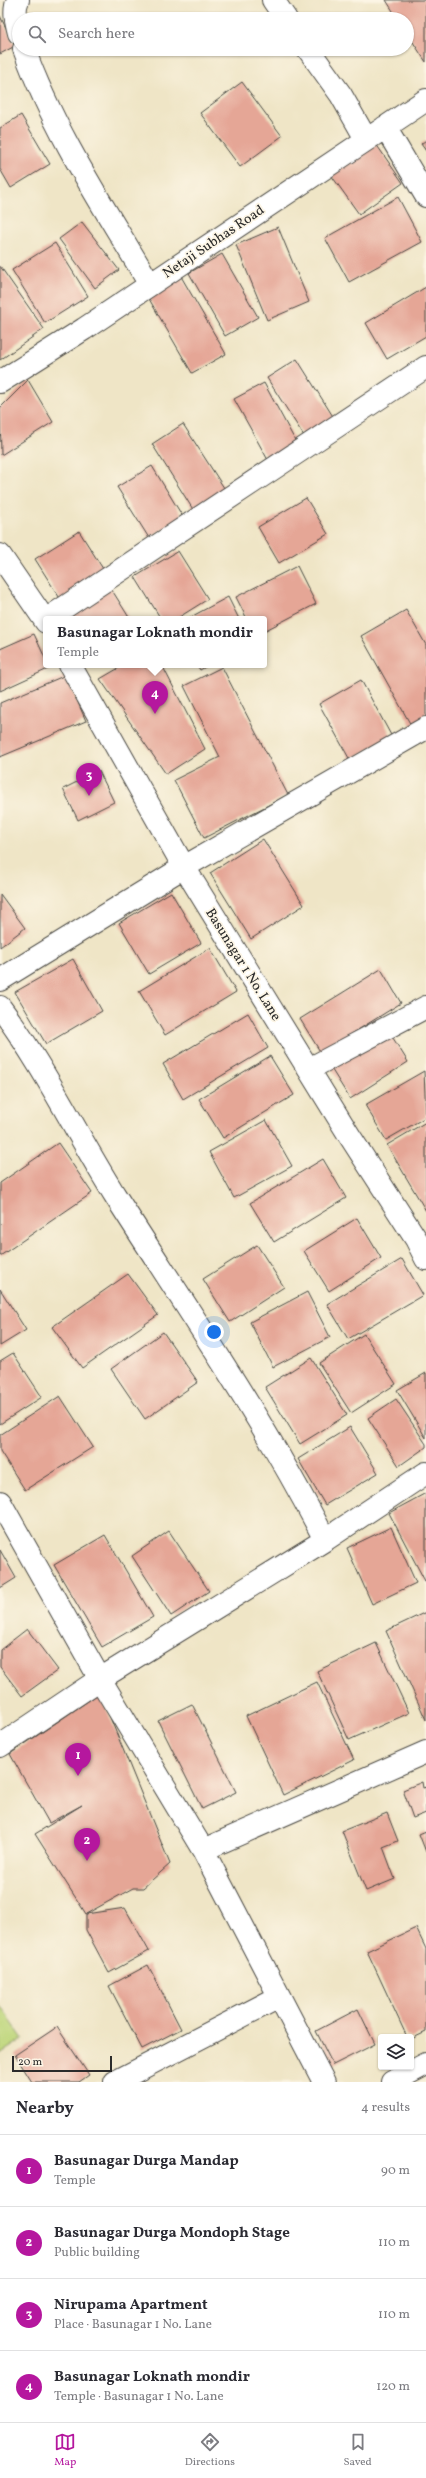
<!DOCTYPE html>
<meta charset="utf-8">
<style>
:root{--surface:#fff;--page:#f2f2f3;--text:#2b2b33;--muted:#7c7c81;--line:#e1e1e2;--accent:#b5179e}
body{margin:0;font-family:Vollkorn,serif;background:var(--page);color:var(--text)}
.controls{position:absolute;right:12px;bottom:12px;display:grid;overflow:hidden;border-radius:4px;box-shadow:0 1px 3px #0004}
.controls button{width:36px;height:36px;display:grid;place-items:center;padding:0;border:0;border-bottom:1px solid var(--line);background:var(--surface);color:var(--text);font:20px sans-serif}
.scale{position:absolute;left:12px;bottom:10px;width:100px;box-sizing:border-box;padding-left:4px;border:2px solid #2b2b2b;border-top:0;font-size:11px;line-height:14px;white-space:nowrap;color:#2b2b2b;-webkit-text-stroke:3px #fcf5e5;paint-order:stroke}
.you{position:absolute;left:214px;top:1332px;width:14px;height:14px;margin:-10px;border:3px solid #fff;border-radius:50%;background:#1a73e8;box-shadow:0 0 0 6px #1a73e833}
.badge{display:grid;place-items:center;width:26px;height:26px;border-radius:50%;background:var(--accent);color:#fff;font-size:13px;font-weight:700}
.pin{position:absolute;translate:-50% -33px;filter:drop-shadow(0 1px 2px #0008)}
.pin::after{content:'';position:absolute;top:21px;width:14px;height:12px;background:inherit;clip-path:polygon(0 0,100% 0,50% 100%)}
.popup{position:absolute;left:43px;top:616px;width:224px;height:52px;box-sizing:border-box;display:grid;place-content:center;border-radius:4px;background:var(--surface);filter:drop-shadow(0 1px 3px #0005);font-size:13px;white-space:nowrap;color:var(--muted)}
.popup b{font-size:15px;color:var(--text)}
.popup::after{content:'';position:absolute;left:50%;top:100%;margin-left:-8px;border:8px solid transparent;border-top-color:var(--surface)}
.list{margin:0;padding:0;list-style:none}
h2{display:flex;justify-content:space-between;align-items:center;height:52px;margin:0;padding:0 16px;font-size:17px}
h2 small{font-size:13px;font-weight:400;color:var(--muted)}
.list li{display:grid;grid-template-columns:26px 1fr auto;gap:12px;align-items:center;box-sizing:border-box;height:72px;padding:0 16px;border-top:1px solid var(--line)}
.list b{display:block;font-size:15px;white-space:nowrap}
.list p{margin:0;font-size:13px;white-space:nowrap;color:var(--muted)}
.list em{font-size:13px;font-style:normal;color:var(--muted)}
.icon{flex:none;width:22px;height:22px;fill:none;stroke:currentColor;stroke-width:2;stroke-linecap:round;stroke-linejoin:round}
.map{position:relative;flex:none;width:426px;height:2082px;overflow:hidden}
.search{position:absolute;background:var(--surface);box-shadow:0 1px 3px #0004;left:12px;right:12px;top:12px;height:44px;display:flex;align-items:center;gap:10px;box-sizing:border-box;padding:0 14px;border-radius:22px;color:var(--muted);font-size:15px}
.sheet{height:340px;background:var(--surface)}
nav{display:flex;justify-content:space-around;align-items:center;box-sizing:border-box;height:56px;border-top:1px solid var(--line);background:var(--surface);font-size:11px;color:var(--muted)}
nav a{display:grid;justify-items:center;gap:2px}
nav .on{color:var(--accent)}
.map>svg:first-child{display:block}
.green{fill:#bed67a;stroke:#748052}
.building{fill:#e5a696}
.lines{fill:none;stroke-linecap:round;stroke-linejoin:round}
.street-casing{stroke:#484742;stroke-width:24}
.street{stroke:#fff;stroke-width:22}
.labels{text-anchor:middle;stroke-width:3.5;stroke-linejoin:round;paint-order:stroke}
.street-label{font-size:14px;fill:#2b2b2b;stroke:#fcf5e5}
</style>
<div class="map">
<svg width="426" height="2082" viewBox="0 0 426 2082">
<rect width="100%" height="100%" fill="#fcf5e5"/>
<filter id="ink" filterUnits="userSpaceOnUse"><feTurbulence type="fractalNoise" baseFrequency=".025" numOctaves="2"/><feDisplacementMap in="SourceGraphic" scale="8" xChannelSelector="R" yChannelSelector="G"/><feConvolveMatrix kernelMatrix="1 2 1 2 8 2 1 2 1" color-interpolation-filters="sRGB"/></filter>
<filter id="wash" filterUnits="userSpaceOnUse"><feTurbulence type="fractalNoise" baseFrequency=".012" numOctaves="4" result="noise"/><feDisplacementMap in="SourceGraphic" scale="16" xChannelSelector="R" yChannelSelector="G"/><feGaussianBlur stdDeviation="0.9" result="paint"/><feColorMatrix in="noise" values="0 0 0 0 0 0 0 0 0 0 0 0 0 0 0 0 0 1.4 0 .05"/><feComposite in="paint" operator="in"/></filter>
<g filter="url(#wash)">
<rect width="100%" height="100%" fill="#efe5c6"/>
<path class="green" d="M0,2006L23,2039L0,2054Z"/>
<g id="blocks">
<path class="building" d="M386,0H426V62L407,33V19H398Z
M0,16L15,46L0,54Z
M242,82L282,136L240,167L200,113Z
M21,115L50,164L11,188L0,169V128Z
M426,140V151L421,144Z
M376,144L403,183L359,214L331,175Z
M398,197L422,242L349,282L325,238Z
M82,222L119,270L95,288L59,239Z
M278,227L309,302L267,320L236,245Z
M55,243L88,296L45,323L12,270Z
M222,254L258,317L225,336L189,273Z
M0,266L44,329L0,360Z
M179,273L226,354L192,373L145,292Z
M426,287V336L387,359L366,323Z
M297,359L334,418L304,436L267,378Z
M28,380L53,422L1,455L0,408Z
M264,383L297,444L268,460L234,399Z
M183,424L226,491L194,511L152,444Z
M152,466L183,517L149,538L117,487Z
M306,498L328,534L279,563L258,527Z
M79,531L105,572L61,600L35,559Z
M178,551L208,599L176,619H161L135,577Z
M297,566L316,604L264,631V619H247L236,597Z
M110,587L130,619H71L68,615Z
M228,597L239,619H187Z
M406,610L426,645V719L412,727L361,636Z
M34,634L46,660V665L50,668L0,691V649Z
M124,665H162L205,749L166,774L100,679Z
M197,665H209L200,670Z
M222,667L288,795L204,838L174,780L220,757L184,686Z
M66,675L86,721L0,757V703Z
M361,680L392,737L350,760L319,704Z
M99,771L114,802L78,820L63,789Z
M263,839L304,905L251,939L210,873Z
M171,892L201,943L149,974L119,923Z
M0,894L25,928L0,947Z
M210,948L236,992L165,1035L139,991Z
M73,959L102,1011L46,1044L15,992Z
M381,969L401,1003L321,1053L300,1019Z
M248,1013L268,1048L183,1099L163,1064Z
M388,1030L408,1062L350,1099L330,1067Z
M270,1056L294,1095L223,1138L199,1099Z
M424,1071L426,1117L386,1140L365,1105Z
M266,1120L292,1166L234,1198L209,1152Z
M426,1122V1211L387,1145Z
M58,1143L92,1193L0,1256V1183Z
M323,1159L346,1198L274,1242L250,1203Z
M357,1218L381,1258L329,1291L304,1251Z
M257,1245L284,1287L230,1322L203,1279Z
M402,1259L423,1295L348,1339L327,1304Z
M128,1274L158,1315L82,1368L52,1327Z
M0,1289L26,1330L0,1346Z
M307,1292L330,1337L273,1367L250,1322Z
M163,1332L198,1382L145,1419L111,1369Z
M364,1334L396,1384L351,1413L319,1363Z
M13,1353L42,1397L0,1424V1361Z
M311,1358L347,1415L300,1444L265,1387Z
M426,1373V1438L397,1390Z
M60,1396L93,1447L25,1490L0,1451V1435Z
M396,1399L426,1444V1447L399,1466L368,1418Z
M350,1427L378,1473L325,1505L298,1459Z
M426,1493V1583L389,1513Z
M391,1527L416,1583L372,1604L347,1548Z
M169,1531L209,1591L171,1616L132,1556Z
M105,1535L153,1617L102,1647L54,1565Z
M0,1550L16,1578L0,1588Z
M426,1612V1720L386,1631Z
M27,1629L58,1670L22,1696L0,1667V1650Z
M376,1643L409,1713L349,1740L317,1671Z
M317,1682L354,1760L283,1795L246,1716Z
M100,1693L170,1864L143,1888H133L86,1914L125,1908L149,1951L109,1973L86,1930V1914L35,1834L82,1805L49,1823L10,1754Z
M192,1704L236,1792L202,1809L158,1721Z
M422,1782L423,1788L426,1787V1813L413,1818L403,1790Z
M387,1813L398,1841L383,1847L395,1879L366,1891L342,1831Z
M426,1831V1852L419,1834Z
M416,1928L426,1949V2032L411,2039V2037H407L367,1951Z
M148,1965L181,2029L142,2049L109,1986Z
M358,2009L375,2044L333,2065L316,2031Z
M57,2027L89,2075L79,2082H32L15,2055Z"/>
</g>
</g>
<g filter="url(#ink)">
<use href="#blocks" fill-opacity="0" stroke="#484742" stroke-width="1"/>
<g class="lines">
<defs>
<path id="street" d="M18,0C13,10 16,22 19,33
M273,0L286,19
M24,49C54,132 104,207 149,283
M308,49L341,95L366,139
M385,127L426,196
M0,382L84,329L426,100
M0,555L46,622
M47,619L426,367
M70,665L184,867L349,1135L416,1239L426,1259
M0,980L184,867L426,728
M0,1007C44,1066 77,1135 116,1197C188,1310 264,1420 325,1540
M309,1069L426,1007
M0,1502L100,1679L203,1850L324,2082
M0,1746L100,1679L325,1540L426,1473
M203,1850L426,1752
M115,2082L279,1997
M392,2082L426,2064"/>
</defs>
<use href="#street" class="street-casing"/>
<use href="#street" class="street"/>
</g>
</g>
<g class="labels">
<g class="street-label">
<text transform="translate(213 241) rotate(-34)" y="5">Netaji Subhas Road</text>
<text transform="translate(244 964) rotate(58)" y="5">Basunagar 1 No. Lane</text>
</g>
</g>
</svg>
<div class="controls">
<button><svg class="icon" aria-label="layers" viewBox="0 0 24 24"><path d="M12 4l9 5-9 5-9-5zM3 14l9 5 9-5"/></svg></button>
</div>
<div class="scale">20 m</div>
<div class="you"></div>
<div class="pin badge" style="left:78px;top:1776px">1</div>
<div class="pin badge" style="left:87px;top:1861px">2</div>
<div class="pin badge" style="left:89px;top:796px">3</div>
<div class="pin badge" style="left:155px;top:714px">4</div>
<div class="popup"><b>Basunagar Loknath mondir</b>Temple</div>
<div class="search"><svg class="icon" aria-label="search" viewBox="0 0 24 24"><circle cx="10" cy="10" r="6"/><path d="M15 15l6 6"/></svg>Search here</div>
</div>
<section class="sheet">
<h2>Nearby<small>4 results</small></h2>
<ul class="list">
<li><span class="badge">1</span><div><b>Basunagar Durga Mandap</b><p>Temple</p></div><em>90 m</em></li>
<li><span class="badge">2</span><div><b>Basunagar Durga Mondoph Stage</b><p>Public building</p></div><em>110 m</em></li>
<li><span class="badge">3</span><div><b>Nirupama Apartment</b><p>Place · Basunagar 1 No. Lane</p></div><em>110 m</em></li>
<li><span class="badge">4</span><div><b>Basunagar Loknath mondir</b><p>Temple · Basunagar 1 No. Lane</p></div><em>120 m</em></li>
</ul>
</section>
<nav>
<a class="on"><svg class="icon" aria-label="map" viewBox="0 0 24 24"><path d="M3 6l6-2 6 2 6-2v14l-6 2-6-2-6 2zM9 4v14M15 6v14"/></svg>Map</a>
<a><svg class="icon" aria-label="directions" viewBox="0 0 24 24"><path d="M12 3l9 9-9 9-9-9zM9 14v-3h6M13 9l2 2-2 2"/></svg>Directions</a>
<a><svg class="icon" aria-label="saved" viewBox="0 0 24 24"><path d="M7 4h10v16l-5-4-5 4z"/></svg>Saved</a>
</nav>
